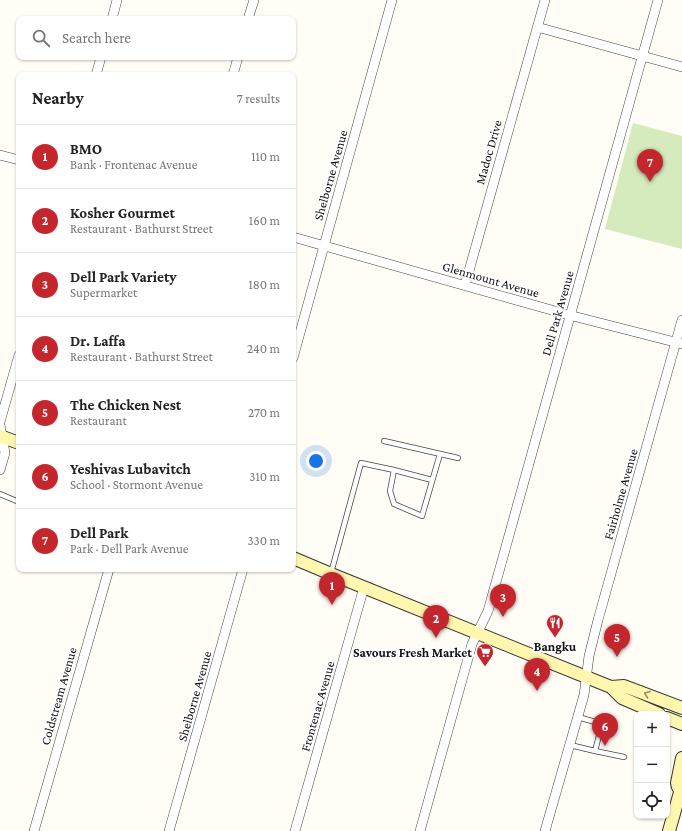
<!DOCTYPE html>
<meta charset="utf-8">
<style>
:root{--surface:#fff;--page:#f6f6f6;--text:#222;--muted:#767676;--line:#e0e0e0;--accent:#c4262e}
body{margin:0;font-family:"Crimson Pro",serif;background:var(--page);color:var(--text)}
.controls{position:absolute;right:12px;bottom:12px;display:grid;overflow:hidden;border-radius:8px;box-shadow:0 1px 3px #0004}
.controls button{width:36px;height:36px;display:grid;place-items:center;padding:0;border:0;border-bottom:1px solid var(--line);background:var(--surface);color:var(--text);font:20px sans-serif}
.you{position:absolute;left:316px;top:461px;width:14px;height:14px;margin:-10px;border:3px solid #fff;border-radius:50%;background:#1a73e8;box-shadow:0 0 0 6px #1a73e833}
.badge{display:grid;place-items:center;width:26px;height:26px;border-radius:50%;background:var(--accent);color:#fff;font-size:13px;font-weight:700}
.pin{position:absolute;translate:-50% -33px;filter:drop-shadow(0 1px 2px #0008)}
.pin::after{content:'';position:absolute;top:21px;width:14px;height:12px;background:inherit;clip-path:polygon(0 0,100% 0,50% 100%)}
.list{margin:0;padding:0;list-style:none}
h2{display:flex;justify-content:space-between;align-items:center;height:52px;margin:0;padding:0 16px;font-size:17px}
h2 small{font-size:13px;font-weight:400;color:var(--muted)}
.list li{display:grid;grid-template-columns:26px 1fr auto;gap:12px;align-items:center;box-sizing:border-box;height:64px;padding:0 16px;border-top:1px solid var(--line)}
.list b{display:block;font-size:15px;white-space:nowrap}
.list p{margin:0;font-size:13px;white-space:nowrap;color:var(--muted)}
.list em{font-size:13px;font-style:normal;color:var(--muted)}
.icon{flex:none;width:22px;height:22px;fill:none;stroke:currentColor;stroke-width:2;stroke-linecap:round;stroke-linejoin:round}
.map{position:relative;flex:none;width:682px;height:831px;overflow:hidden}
.search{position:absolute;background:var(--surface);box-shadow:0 1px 3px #0004;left:16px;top:16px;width:280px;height:44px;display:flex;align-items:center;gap:10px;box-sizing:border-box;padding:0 14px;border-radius:8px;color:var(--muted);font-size:15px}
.panel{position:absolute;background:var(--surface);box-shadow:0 1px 3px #0004;left:16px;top:72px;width:280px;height:500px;border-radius:8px}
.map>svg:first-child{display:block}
.green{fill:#d5ebbd}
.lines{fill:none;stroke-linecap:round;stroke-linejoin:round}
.service-casing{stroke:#444;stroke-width:6}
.minor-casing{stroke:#444;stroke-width:10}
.secondary-casing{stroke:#333;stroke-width:14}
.service{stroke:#fff;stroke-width:4.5}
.minor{stroke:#fff;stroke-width:9}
.secondary{stroke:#fff6b0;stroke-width:12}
.oneway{stroke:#948f68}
.labels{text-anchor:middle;stroke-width:4;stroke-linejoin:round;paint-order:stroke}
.street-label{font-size:13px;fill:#111;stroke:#fff}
.poi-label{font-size:13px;font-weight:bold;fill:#111;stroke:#fff}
</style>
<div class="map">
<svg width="682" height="831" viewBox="0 0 682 831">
<rect width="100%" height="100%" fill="#fffdf5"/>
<path class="green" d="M633,123L682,136V249L605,229Z"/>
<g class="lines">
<defs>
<path id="service" d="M384,441L458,458
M394,470L432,480
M0,494L19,502
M331,573L361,463L394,470L390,491L394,504L422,516L440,454
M570,745L595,751L602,724L578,717
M595,751L624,757"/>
<path id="minor" d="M112,19L117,0
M248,19L254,0
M537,27L682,67
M96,75L101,57
M233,75L238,57
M0,155L19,160
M293,237L569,315L682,344
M465,285L545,0
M293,358L392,0
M0,422L19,355
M0,425L5,453L0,470
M34,831L109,569
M169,831L243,569
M295,831L364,587
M420,831L472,644L488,611L658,0
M545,831L584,695L589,656L598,620L682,320"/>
<path id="secondary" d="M0,436L19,443
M293,558L331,574L611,687L622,698L659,714
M611,687L624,686L682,708
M667,718L682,724
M681,789L678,787L677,783L682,758
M669,831L681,789"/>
</defs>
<use href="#service" class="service-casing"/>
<use href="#minor" class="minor-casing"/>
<use href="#secondary" class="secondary-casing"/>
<use href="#service" class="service"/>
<use href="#minor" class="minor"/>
<use href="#secondary" class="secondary"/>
</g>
<defs><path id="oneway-chevron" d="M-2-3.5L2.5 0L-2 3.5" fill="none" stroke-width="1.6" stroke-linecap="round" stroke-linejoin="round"/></defs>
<use class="oneway" href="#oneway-chevron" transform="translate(647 694) rotate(-159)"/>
<defs>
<symbol id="restaurant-pin" viewBox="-11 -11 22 30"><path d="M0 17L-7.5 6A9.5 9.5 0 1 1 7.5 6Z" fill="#c4262e" stroke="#fff"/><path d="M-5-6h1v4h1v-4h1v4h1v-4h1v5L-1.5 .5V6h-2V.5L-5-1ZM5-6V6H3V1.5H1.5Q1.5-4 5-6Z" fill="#fff"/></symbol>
<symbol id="supermarket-pin" viewBox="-11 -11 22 30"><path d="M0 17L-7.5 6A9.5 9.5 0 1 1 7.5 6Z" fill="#c4262e" stroke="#fff"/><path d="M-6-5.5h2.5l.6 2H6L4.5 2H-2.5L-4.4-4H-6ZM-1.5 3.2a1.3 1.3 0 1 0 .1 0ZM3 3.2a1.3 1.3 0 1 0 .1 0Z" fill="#fff"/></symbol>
</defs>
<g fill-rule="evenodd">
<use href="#restaurant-pin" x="545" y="613" width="20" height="27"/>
<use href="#supermarket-pin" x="475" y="642" width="20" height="27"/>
</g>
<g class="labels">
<g class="street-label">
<text transform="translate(488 152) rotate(-74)" y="5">Madoc Drive</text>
<text transform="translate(330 175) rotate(-74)" y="5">Shelborne Avenue</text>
<text transform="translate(491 279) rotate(16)" y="5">Glenmount Avenue</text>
<text transform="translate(557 313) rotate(-74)" y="5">Dell Park Avenue</text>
<text transform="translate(620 494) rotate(-74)" y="5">Fairholme Avenue</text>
<text transform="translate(58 696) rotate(-74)" y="5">Coldstream Avenue</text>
<text transform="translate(194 696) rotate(-74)" y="5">Shelborne Avenue</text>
<text transform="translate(317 706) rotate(-74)" y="5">Frontenac Avenue</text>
</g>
<g class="poi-label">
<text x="555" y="651">Bangku</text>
<text x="472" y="657" text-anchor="end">Savours Fresh Market</text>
</g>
</g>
</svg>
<div class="controls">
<button>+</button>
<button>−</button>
<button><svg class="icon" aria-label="locate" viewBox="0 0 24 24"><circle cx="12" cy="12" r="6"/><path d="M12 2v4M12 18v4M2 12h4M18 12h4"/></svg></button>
</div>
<div class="you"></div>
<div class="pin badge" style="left:332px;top:605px">1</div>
<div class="pin badge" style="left:436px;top:638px">2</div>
<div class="pin badge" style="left:503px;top:617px">3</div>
<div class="pin badge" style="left:537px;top:691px">4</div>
<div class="pin badge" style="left:617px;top:657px">5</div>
<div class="pin badge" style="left:605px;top:746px">6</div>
<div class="pin badge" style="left:650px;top:182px">7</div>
<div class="search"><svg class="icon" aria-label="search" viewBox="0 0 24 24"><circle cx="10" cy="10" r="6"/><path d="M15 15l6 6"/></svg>Search here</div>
<section class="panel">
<h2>Nearby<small>7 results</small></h2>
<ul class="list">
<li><span class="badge">1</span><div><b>BMO</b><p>Bank · Frontenac Avenue</p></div><em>110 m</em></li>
<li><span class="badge">2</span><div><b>Kosher Gourmet</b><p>Restaurant · Bathurst Street</p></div><em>160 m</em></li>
<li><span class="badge">3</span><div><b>Dell Park Variety</b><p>Supermarket</p></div><em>180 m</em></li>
<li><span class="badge">4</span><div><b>Dr. Laffa</b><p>Restaurant · Bathurst Street</p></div><em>240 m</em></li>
<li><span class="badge">5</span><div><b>The Chicken Nest</b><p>Restaurant</p></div><em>270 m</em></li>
<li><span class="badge">6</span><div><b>Yeshivas Lubavitch</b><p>School · Stormont Avenue</p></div><em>310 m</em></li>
<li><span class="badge">7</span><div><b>Dell Park</b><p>Park · Dell Park Avenue</p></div><em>330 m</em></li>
</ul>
</section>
</div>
